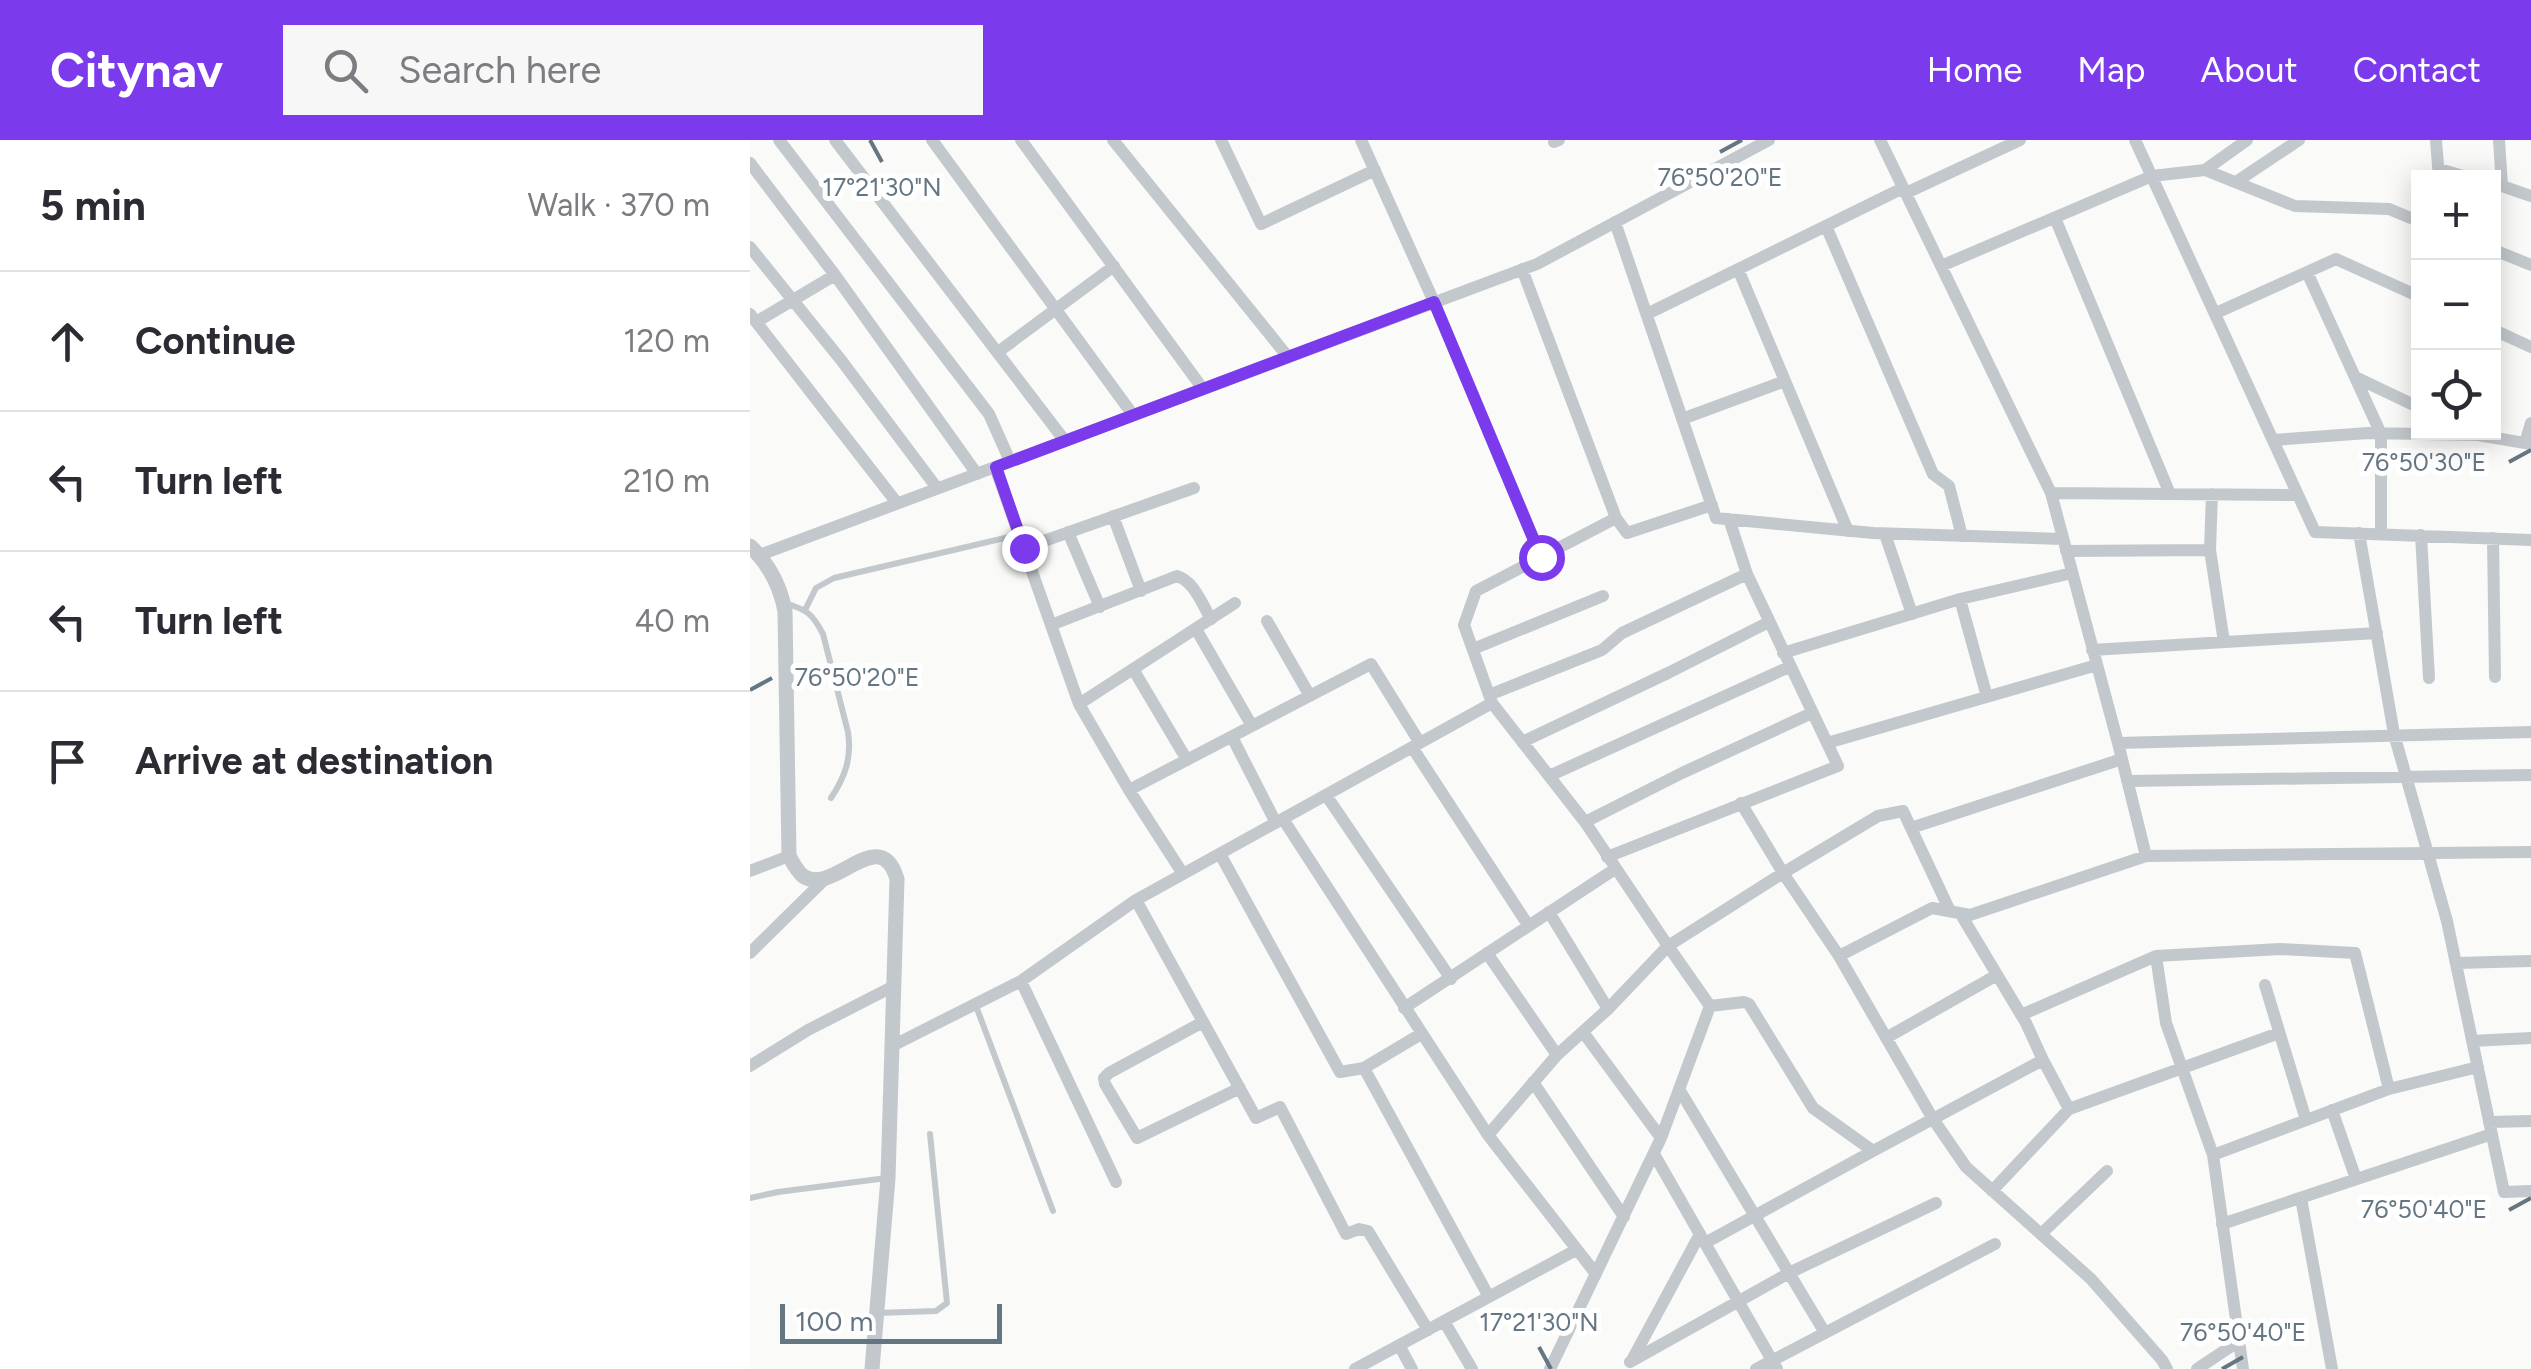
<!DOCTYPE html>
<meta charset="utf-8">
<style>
:root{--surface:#fff;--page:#f7f7f7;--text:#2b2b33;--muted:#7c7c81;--line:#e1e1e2;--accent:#7c3aed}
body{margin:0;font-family:Figtree,sans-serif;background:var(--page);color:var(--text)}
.controls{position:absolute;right:30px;top:30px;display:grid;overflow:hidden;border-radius:0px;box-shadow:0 5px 25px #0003}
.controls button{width:90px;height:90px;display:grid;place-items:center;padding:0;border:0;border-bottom:2px solid var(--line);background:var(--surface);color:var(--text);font:50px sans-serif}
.scale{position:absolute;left:30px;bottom:25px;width:222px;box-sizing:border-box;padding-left:10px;border:5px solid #657683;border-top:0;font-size:28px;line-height:35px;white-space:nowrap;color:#657683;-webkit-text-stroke:8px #fff;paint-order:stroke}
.stop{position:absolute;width:30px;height:30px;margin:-22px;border:8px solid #7c3aed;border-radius:50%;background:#fff}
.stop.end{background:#7c3aed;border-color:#fff;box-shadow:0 2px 10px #0008}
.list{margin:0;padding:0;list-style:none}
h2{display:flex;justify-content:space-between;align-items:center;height:130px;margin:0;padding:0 40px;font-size:42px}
h2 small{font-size:32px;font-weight:400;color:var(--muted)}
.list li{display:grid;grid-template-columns:65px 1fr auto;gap:30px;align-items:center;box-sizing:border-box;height:140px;padding:0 40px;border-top:2px solid var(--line)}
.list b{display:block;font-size:38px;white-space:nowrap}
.list em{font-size:32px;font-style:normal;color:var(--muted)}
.icon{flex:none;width:55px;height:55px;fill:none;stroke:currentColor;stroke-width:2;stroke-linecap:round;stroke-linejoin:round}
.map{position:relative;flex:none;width:1781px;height:1229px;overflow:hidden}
header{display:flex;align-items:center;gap:60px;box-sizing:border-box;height:140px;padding:0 50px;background:var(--accent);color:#fff}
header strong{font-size:48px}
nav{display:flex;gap:55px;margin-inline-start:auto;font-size:35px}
.search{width:700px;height:90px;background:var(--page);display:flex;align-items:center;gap:25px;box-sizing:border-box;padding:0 35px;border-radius:0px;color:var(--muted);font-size:38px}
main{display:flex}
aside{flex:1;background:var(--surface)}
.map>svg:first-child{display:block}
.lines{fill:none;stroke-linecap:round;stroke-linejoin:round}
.service{stroke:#c3c8cc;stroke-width:6}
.minor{stroke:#c3c8cc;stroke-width:12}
.tertiary{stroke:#c3c8cc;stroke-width:15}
.route{stroke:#7c3aed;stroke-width:12}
.ticks{fill:none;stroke:#657683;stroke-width:4}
.ticks-label{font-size:25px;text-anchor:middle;fill:#657683;stroke:#fff;stroke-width:10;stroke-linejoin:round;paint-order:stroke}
</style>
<header>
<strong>Citynav</strong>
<div class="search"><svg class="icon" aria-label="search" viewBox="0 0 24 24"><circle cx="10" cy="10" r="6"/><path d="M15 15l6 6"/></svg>Search here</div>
<nav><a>Home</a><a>Map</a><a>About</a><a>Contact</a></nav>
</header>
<main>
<aside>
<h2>5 min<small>Walk · 370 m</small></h2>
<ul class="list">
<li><svg class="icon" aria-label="ahead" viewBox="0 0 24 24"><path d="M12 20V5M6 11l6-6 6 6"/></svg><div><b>Continue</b></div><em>120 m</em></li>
<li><svg class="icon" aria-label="left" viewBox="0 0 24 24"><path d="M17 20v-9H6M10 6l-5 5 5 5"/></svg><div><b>Turn left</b></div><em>210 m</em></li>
<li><svg class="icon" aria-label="left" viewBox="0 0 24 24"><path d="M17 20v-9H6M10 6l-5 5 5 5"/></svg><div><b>Turn left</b></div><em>40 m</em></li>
<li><svg class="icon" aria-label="arrive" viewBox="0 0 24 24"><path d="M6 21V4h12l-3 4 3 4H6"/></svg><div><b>Arrive at destination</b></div></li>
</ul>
</aside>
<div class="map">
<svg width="1781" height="1229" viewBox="0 0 1781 1229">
<rect width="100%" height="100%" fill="#fafaf8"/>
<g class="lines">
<path class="service" d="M35,463C57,470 62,473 73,494L98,592C102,618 95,637 81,658
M55,470L66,448L84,438L268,395
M226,866L303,1071
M0,1058L28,1052L137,1038
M127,1173L186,1171L197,1163L180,994"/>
<path class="minor" d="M29,0L239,274L260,321
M85,0L315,301
M182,0L383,275
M271,0L453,249
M363,0L538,217
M471,0L511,84L625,30
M611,0L684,162L791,417
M1385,0L1565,392L1781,400
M1686,0L1689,38
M1749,0L1752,46L1781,56
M804,2L809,0
M0,23L85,135L6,182
M1689,29L1720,38
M1455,30L1497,0
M1486,42L1549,0
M1156,53L1270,0
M1305,78L1420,354
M865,82L966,378L1123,393L1313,399
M1076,86L1183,334L1199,346L1212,396
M0,107L91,220L187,348
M1744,110L1781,125
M1191,126L1402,36L1455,30L1545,66L1639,69L1668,81
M772,129L866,378L726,451L714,485L742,563L835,682L918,806L858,869
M988,129L1098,391
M1557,132L1631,294V393
M85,135L227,334
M1466,173L1586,119L1668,156
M0,174L147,363
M897,174L1153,48
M1744,190L1781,207
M248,212L364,126
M1605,237L1668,267
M932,279L1035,241
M1523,300L1618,293L1728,295L1781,304
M1775,303L1781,283
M245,327L329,564L379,650
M1301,353L1548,355
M1462,354L1460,410L1474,502
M363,376L391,451
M866,378L877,393L962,365
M318,392L350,467
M1609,393L1644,594L1697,781L1754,1052L1781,1051
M1135,394L1162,474
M1671,395L1679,538
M1743,398L1745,537
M274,408L444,348
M1316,411L1460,410
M10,415L787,124L1019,0
M1210,459L1237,557
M517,481L560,556
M301,485L427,436C444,441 452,464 461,479
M446,489L502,586
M723,509L853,456
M1342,510L1627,493
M1033,513L1210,459L1322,433
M383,529L437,620
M739,555L852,510L872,493L997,434L979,379
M329,564L485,463
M482,597L526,683
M772,602L918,533L1019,482
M1077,603L1347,525
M1368,603L1781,592
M662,607L778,785
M799,636L1039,527
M1377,641L1781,635
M576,655L701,839
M991,663L1033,733L1128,676L1153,671L1200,771
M533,679L738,995L846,1134
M835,682L932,633L1062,573
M1161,688L1372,619
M470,714L590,932L614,928L671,894
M1396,716L1781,712
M857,717L1088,626L997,434
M0,731L39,716
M433,734L379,650L621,524L670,603
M386,760L506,978L530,967L596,1094L609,1089L618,1091L678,1190
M0,813L74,740
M737,813L807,915
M1089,816L1183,979L1216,1027L1341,1139L1412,1220L1417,1229
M1406,816L1530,809L1605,813L1639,949L1728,927
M1706,823L1781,821
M271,841L366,1042
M1515,845L1556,980
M960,866L994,862L999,864L1063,968L1123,1011L1293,920L1276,883L1210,773
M654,868L865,729
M1271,875L1406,816L1416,883L1463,1015L1489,1201L1447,1229
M453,882L359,933L354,938L355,944L387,998L490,948
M833,892L911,998
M1136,898L1247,835
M1722,901L1781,898
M142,906L271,841L386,760L742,563
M1293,920L1319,969
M0,926L58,890L144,846
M614,928L739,1157
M783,942L874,1077
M929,949L1075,1193
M1582,970L1606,1039
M1739,982L1781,981
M738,995L807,915L858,869L799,772
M904,1014L1027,1229
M1463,1015L1639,949
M1242,1051L1319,969L1529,893
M1551,1058L1582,1229
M1472,1084L1742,994
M1291,1094L1357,1031
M955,1103L1123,1011
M694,1181L722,1229
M1489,1201L1493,1229
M649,1205L662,1229
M882,1220L950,1094
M880,1222L1039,1133L1186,1063
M605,1229L826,1110
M800,1229L911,998L960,866L918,806L1033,733L1089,816L1182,768L1220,775L1396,716L1368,603L1301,353L1130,0
M1006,1229L1245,1104"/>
<path class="tertiary" d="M0,406C19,424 30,445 35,471L39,716C43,723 47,731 53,736C83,757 130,681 147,739L138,1038L122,1229"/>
</g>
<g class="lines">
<path class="route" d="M274,408L246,327L684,162L791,417"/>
</g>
<path class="ticks" d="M120,0L132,22M970,12L992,0M1759,322L1781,310M0,550L22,538M1759,1070L1781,1058M789,1207L801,1229M1472,1229L1493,1217"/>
<g class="ticks-label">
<text x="970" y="46">76°50'20"E</text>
<text x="132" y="56">17°21'30"N</text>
<text x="1674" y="331">76°50'30"E</text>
<text x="107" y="546">76°50'20"E</text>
<text x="1674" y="1078">76°50'40"E</text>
<text x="789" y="1191">17°21'30"N</text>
<text x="1493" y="1201">76°50'40"E</text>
</g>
</svg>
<div class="controls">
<button>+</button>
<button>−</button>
<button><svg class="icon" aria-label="locate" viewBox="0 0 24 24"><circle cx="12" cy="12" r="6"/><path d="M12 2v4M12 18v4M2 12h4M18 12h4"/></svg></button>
</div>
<div class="scale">100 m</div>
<div class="stop" style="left:791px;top:417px"></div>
<div class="stop end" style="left:274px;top:408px"></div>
</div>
</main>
